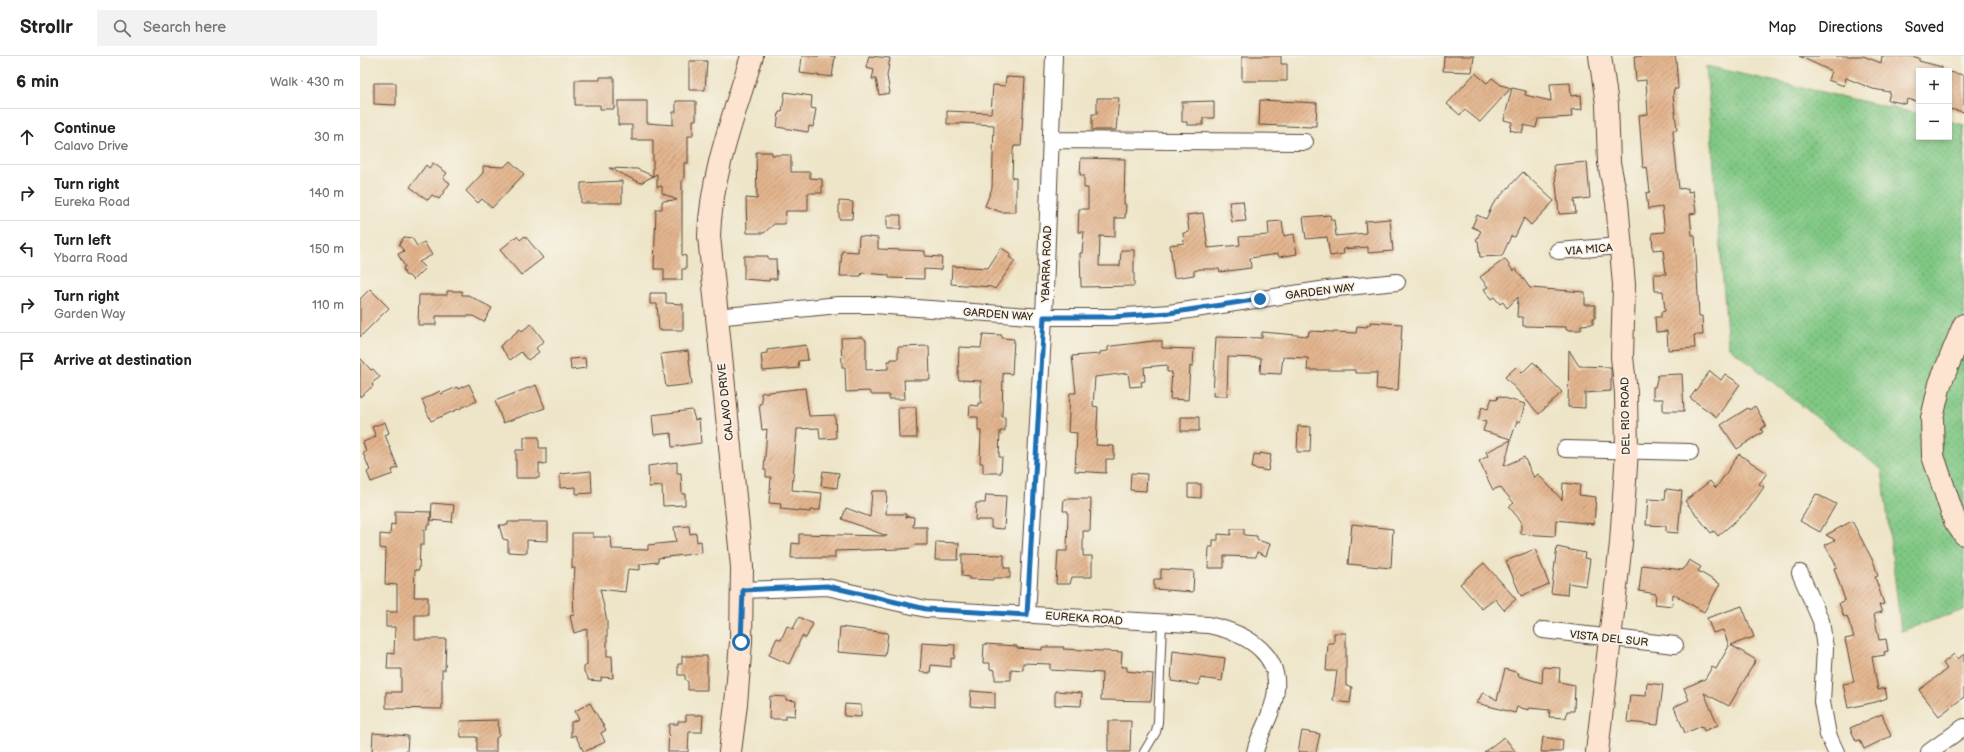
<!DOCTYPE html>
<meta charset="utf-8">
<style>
:root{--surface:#fff;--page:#f2f2f2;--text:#222;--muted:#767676;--line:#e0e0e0}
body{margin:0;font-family:"Balsamiq Sans",sans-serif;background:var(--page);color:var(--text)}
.controls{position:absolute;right:12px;top:12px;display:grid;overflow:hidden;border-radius:0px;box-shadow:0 2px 6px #0003}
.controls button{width:36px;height:36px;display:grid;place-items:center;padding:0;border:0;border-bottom:1px solid var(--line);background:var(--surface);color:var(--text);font:20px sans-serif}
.stop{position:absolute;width:12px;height:12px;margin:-9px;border:3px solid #1f6fb2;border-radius:50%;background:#fff}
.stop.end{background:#1f6fb2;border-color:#fff;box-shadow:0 1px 4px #0008}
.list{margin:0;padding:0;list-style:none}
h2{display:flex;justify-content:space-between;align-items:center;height:52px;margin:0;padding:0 16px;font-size:17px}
h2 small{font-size:13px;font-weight:400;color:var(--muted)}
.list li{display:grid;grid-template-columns:26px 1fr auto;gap:12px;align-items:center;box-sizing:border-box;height:56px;padding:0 16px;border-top:1px solid var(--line)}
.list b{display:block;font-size:15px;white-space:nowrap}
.list p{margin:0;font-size:13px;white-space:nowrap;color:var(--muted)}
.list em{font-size:13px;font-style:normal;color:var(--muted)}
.icon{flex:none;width:22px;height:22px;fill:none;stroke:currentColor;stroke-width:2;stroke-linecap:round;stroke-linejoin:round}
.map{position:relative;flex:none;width:1604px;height:696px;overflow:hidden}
header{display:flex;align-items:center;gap:24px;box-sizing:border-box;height:56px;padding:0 20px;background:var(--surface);border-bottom:1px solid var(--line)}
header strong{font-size:19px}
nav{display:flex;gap:22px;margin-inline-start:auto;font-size:14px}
.search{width:280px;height:36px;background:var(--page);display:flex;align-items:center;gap:10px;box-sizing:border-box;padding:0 14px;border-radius:0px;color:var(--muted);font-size:15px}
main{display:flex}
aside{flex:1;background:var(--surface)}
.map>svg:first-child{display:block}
.grass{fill:url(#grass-dots);stroke:#5d7850}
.building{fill:url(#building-hatch)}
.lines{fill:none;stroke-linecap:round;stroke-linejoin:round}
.lane-casing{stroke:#564638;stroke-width:10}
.street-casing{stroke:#564638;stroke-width:18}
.secondary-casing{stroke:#564638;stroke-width:24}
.lane{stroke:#fff;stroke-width:8}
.street{stroke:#fff;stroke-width:16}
.secondary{stroke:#fde4d1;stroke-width:22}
.route{stroke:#1f6fb2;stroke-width:5}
.labels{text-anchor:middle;stroke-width:3.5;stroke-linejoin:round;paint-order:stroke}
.street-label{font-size:11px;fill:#3b2a1e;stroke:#f7f3e8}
</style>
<header>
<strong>Strollr</strong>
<div class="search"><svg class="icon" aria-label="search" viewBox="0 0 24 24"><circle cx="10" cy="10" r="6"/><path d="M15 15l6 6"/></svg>Search here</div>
<nav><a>Map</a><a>Directions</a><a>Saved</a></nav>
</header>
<main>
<aside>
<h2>6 min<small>Walk · 430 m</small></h2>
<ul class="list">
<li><svg class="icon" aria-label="ahead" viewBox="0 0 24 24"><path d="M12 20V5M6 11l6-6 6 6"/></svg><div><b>Continue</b><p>Calavo Drive</p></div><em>30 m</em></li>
<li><svg class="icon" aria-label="right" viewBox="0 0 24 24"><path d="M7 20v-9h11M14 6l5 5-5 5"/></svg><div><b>Turn right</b><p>Eureka Road</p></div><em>140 m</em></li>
<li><svg class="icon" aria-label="left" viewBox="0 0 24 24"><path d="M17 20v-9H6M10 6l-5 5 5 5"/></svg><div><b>Turn left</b><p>Ybarra Road</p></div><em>150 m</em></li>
<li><svg class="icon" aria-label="right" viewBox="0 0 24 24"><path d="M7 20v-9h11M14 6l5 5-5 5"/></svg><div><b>Turn right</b><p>Garden Way</p></div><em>110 m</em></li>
<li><svg class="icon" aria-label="arrive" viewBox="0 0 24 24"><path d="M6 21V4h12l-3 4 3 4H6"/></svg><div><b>Arrive at destination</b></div></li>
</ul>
</aside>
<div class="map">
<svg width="1604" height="696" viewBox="0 0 1604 696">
<defs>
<pattern id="grass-dots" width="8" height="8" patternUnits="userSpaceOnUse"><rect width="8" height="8" fill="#7fc783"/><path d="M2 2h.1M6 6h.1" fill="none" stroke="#69a26b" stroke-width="1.8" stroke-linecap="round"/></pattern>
<pattern id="building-hatch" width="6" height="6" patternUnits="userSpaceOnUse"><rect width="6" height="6" fill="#e3b58e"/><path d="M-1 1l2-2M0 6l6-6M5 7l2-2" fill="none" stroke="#b99373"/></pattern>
</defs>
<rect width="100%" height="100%" fill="#f7f3e8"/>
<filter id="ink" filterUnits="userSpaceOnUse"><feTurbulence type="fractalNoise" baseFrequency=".025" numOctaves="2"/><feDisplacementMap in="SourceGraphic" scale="8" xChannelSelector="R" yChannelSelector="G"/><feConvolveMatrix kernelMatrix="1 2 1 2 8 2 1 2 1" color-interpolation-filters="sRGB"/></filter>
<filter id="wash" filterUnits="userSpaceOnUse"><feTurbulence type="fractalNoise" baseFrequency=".012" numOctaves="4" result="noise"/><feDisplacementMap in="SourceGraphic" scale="16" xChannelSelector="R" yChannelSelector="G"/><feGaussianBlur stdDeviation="0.9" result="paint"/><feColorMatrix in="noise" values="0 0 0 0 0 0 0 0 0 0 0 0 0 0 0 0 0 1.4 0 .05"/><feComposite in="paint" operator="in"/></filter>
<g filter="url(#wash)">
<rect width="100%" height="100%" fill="#eee5c8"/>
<path class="grass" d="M1346,10L1559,58V81H1589V65L1604,69V554L1541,575L1522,414L1368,290Z"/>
<g id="blocks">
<path class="building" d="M442,0H475L472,21L440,17Z
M509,0L530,2L527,20L530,37L519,39L516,23H512L514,14L506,12Z
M882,0H921V8H927V25H882Z
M1084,0H1114L1112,16L1083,15Z
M1274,0H1315L1316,4L1318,33H1314L1313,39L1317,74H1313V77L1319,133L1328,132V136L1333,135L1336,157L1330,158L1332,179H1335L1339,260H1342L1343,279H1334L1335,292L1308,294L1307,275L1296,276L1295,261H1301V256L1305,255L1303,235H1295L1294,218H1306L1303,193L1293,194L1292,177L1305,176L1302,151L1288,153L1286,137L1290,136L1287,111L1283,112L1279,59L1288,58L1286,24L1276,25Z
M1439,0H1503L1521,7L1522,0H1550L1559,2V5L1582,11V15H1559V46L1547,43L1546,48L1528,44L1530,36L1513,33L1486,22L1484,30L1468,24L1471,15Z
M329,5H347L345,34H329Z
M1589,16L1604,19V56L1589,53Z
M1115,17L1127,27L1132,22L1141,29L1151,32L1120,66L1105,54L1100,59L1087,48Z
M240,21H254V53H240V49H215V24H240Z
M646,21L665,22L661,90H654L653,95L652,122H656V156H641L625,150L632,132L634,69L600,67V68H587V55L631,57L633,29L645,30Z
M14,27H36V49L14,48Z
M1210,27L1211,40L1221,39L1222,53L1211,54L1212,61L1178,63L1176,72L1164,69L1162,77L1150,74L1152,66L1144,64L1152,32L1166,35L1165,39L1191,45L1190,28Z
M425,36L452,40L451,52L456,53L453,71L449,70L448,76L417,71L419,56H422Z
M737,42H759L756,74H732V58H737Z
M900,44L957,47L956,70H951V71L899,69Z
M258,45H287V67L313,69V56H316V45H336V64H333V80H328V107H324V123L322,124V199L326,200V213H322V224H304V213H294L296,153H302V145L317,144L302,137V130L297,131V118L293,120V84H272V69H258Z
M854,45V62H843V69H827V66H822V46Z
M396,96H412V99H431V116H450V122L462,123V137H448V155H426L425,168H414L404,177H387L386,142L397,143Z
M721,102L765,103L764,148L766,149L765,162H755V181L740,180L739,210H760L761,194H774V230L721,231L720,197H722L724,176H718L719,153H728V132H724V119H720Z
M150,105L164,118L132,152L122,143L118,147L106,135L123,117V110L144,111Z
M1227,106L1230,142L1214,144L1216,157L1199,158L1194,109Z
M73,107L87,117L83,122L90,127L79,143L72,139L68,144L50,131L66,109L69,112Z
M249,112L277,113L293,120L281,127Z
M1163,116L1194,145L1171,169L1164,162L1155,181L1151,180L1142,200L1120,201L1118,185L1116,184L1121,175L1112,171L1117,159L1126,163L1133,148Z
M262,125V147H221V127Z
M479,145L493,146L492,163H479Z
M883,145L886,165L872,166L869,146Z
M843,157L848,192L880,189L879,181L909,179L908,166L922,165L924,180L934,178L937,198L919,201L918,198L890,202L891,212L860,216L859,213H840L834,215V219L814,222L810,189L824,187L823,177L829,176L827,159Z
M527,159H541V173H527Z
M970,159L971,164H974L976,180L1006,177L1005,165L1030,163L1033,195L1008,197V191L983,193L984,198L970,200L967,181L946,183L943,161Z
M157,180L160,184L165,180L183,202L161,219L140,194Z
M499,180L518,182V193L565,195V200L582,201L581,214L564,213V223L529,222V219L502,217L501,220H480L482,195L498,196Z
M44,181L52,182L57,190L64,186L72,199L59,206L65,212L53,224L49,220L45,219L43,212L45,211L38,198L44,195L39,189Z
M641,192L651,198L649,201L655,205L635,233L631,231L591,228L592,210L628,212Z
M384,200H408V203H416L417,223H409V225L384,223Z
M1145,203L1153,215L1156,213L1170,232L1225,236V249H1235V262H1233V268L1221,269V274H1206V271L1163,270V261H1157L1158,241L1147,252L1143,246L1140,248L1134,241L1131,243L1124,233L1128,231L1120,221Z
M10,233L29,252L0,281V243Z
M87,235H102V239H108L132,252L124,266L113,260H76V269H58L59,239H87Z
M290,237H306V247L323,248V274H299L297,248H290Z
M1010,266L1042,268L1038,334L1016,333L1017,317H995V314H947L948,302L923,301L921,318L900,317L901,302L868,301L867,340H853L856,281L902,282V276L948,280L949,275L996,277L997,270L1007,271V269H1010Z
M171,268L184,285L176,292L179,296L168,304L161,296L150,304L140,290L160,273L162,275Z
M623,278L642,279V282L654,283L652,318L643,317L642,361H645V375H640L639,401H642L641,417H623V407H620L621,375H618V361H609L610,349L618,350V347H621V325L599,324L598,320L599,291L621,292Z
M502,281L506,284V314L528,313V305H531V303H538V291L569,290L570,324H544L545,343H529V339H512L509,335L486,336L485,311H482L481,282Z
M794,285H802V292L834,293L833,310H830L828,344L810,343L812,316H807V309L784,311L785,325L781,326L782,330L770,331L768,317L735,321L733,350L738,351L736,389L754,390V403H746V417L715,415L717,377L708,376L710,337H716L712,300L740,298V296L748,295V291L752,290Z
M446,289L448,304L438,305L439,312L403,315L401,298L407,297V294Z
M1209,294L1219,310L1251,311V335L1225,337V352L1208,351Z
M328,295L332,328L306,331L301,298Z
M0,302L11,314L13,313L20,321L12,327L13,330L0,341Z
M225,302L226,312L211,314L210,303Z
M1173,306L1202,336L1179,358L1145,321L1156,311L1162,317Z
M1350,315L1361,324L1365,318L1380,328L1357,361L1330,342Z
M1322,318L1324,355H1303V343H1293V331H1295L1298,319Z
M109,328L117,345L71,365L62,344L80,335L81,338L97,331L98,333Z
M176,329L185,352L143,367L135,345Z
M445,332L449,360L475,359L476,382L460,383L459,372L437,373L432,434L462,437L460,454H450V456L420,453L421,448L409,447L411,421H406V414H404L407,373L402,374L399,348L402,347L401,337Z
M1138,340L1165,348L1160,366L1157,365L1151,383L1123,375L1126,366L1118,364L1122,351L1128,353L1132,342L1137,344Z
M1395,350L1406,369L1401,373L1403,376L1377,393L1361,369L1388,352L1389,354Z
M538,351H556L557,382H539Z
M332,354L335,364L339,363L341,387L312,391L311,377L294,379L292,359Z
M821,361H839V375H821Z
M25,366L29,377L25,379L38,412L32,414L33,418L11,426L7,416L10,414L3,397L6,396L3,386L16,381L12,371Z
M938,370L951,371L950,396H937Z
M164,381H179V392H186V408L179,407V422H156V394H164Z
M1151,384L1144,410L1164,401L1174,422L1178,418L1202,444L1203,427L1220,429L1219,439L1236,441L1234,468L1196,464L1195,480L1161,478V465L1149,451L1154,447L1140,431L1133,434L1119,405L1128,400L1126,396Z
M900,397L911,399L908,415L892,412L894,398L900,399Z
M1379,398L1407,417L1399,428L1404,431L1388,454L1358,480L1354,475L1351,477L1325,445L1350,425L1356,432Z
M317,406V417H321L322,438H325V449L303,450L302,430L289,431L288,410Z
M231,415L232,437L216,438V431L200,432V418Z
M463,415L479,417L477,432L461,430Z
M771,417L787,418L786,435L770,434Z
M828,428H841V442L828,441Z
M1306,433L1322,435L1318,477L1306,476V470L1286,469L1288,443L1305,444Z
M512,435H527L526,458H546V462V460L554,461L553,471H567V489H555L551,492L541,493L475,495V502H431L432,487L439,488V478L527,480L482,463L486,452L510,461Z
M1456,438L1476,448L1460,476L1440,465Z
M626,439L646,440L644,473L631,472V464H615L616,447H625Z
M704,443H731L730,475H723V500H732V521H712L710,528H696L698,495H707L708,455H703Z
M72,447L94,449L92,466L71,464Z
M35,455L71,456L70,469H67V474H64V489H60L59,514H55L54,541H68V559H55V583H86L85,614H82V653L26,652V636H41V613H27L28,597L34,598L35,571H26V556H37V529L25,528L26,493L20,492V478L30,479L31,468L35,469Z
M1492,465L1514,507L1518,520L1515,521L1524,548L1519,549L1522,556L1514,558L1519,584L1526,583L1528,595L1524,596L1525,599L1512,601L1518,634L1525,632L1527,642L1516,646L1488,652L1483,628L1494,626L1485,583L1494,581L1487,560L1484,561L1479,547L1485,544L1474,512L1477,511L1465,489L1475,484L1466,479Z
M148,466H188V485L167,484V497L148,496V484L143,483L139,469H148Z
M992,468L1033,473L1031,512L988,508Z
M329,470L330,478L336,477L337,486L341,485L342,497L298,502V506L280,508V514L268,513L265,536L240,533L247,565V600H252L253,622L241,621V625L228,624V621L224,616V611L227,609V573L214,577L210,560L214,559L213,537L215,512H212V477H233V481H251L252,493L288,494V489L316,486L314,471Z
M871,473H884V479L897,480V484L910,488L906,500L897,496L896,501L864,500V512H848L849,491H853V484H858V478L871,479Z
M576,486L599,487L598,504H575Z
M1197,491L1225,497L1224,502L1230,503L1226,530L1208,527L1207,539L1191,537Z
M1175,493L1189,528L1161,540L1146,505Z
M602,498L644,499V512H650V522H633V524L609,523V521L602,520Z
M1329,504L1341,511L1338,515L1360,528L1344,556L1313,538L1312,550L1295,548L1296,538L1279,535L1282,509L1323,514Z
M1124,507L1156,543L1144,554L1135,543L1122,553L1100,528Z
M801,513L834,515L833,536L794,533V523H801Z
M1382,550L1394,581L1371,589L1396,604L1369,650L1344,637L1358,669L1344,675L1342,670L1325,677L1314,651L1329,644L1324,632L1345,623L1352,611L1356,613L1369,590L1363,574L1353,577L1347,562Z
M439,561L453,568L446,582L442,580L429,608L409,599L417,582L421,584L427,570L433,573Z
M480,571L528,577L525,600L478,596Z
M974,577H986V630L992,631L990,647L973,645L977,615H966L968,587H974Z
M562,587L595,589L594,603L591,602V611L571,609L570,617L560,616Z
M624,588L657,590V592L682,594V591H704L703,593L762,596L761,611H767V615L793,618L791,645L741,644L742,617L690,614V608L663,607V614L651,613V624H635V614L630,613V607H623Z
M813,595L865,602L862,625L840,622L839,629L811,625Z
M1594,598L1598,603L1604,598V641L1579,660L1559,634L1587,613L1583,607Z
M322,600H347V634H328V626L325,623V619H318V608H322Z
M1183,611L1200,612L1199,626L1215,629L1214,655H1207L1206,662L1189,661L1190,654L1169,652V654L1157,651L1155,657L1117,647L1123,636L1137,644L1145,613L1159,617L1158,620L1182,627Z
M1287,627L1303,629L1298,669L1267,666L1270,639L1286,640Z
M611,635L635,637V652L610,650Z
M695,635L722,637L721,650L695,649Z
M410,640L426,641V644L436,645L435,660L426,659V663H409Z
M230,647L246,674L241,677L245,686L224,696L215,679L211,681V666L219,663L215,655Z
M485,648L501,649V661L484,660Z
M1522,658L1531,680L1504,693L1500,684L1496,685L1490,672Z
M326,659H343L342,676H329L328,696H308L309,668H318V665H326Z
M138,664L139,680L136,682V696H117V681H101L100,665Z
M748,665H771L770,696H748Z
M942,675L960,678L956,696H938Z
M13,677L48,680L47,696H12Z
M1144,681L1156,696H1124Z
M1183,681L1203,684L1202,696H1181Z"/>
</g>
</g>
<g filter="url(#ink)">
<use href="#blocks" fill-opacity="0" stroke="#564638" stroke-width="1"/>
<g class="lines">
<defs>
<path id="lane" d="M784,696L796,676L798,666L802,567"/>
<path id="street" d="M691,84L945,86
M1198,195L1260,190
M356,261L479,249H514L684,261H752L809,257L967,233L1037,226
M1205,393L1330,396
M1440,517L1461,565L1465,592L1462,646L1468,679L1476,696
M383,534L467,531L566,553L848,569C887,577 926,599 914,645C910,663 899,678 895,696
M667,559L684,261L694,0
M1183,574L1315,589
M1569,696L1604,671"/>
<path id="secondary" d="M1604,269L1580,328L1572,362L1573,400L1595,465L1604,478
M370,696L376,648L381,586L382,511L349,180C351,118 374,59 392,0
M1237,696L1261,487L1267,394L1266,337L1262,301L1264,229L1257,146L1249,107L1247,48L1240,0"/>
</defs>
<use href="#lane" class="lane-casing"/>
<use href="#street" class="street-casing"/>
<use href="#secondary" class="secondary-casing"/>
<use href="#lane" class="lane"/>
<use href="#street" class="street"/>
<use href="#secondary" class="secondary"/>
</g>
</g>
<g class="lines" filter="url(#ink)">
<path class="route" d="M381,586L383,534L467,530L566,553L667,559L684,261H752L809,257L900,243"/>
</g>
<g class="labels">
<g class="street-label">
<text transform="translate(1229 193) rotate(-5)" y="4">VIA MICA</text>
<text transform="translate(686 208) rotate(-88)" y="4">YBARRA ROAD</text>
<text transform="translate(960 235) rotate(-7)" y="4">GARDEN WAY</text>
<text transform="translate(638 258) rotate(4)" y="4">GARDEN WAY</text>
<text transform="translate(365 346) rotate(-96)" y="4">CALAVO DRIVE</text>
<text transform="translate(1265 360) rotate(-91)" y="4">DEL RIO ROAD</text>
<text transform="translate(724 562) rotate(4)" y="4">EUREKA ROAD</text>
<text transform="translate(1249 582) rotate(6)" y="4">VISTA DEL SUR</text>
</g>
</g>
</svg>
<div class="controls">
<button>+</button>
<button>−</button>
</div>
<div class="stop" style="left:381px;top:586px"></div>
<div class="stop end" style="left:900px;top:243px"></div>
</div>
</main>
